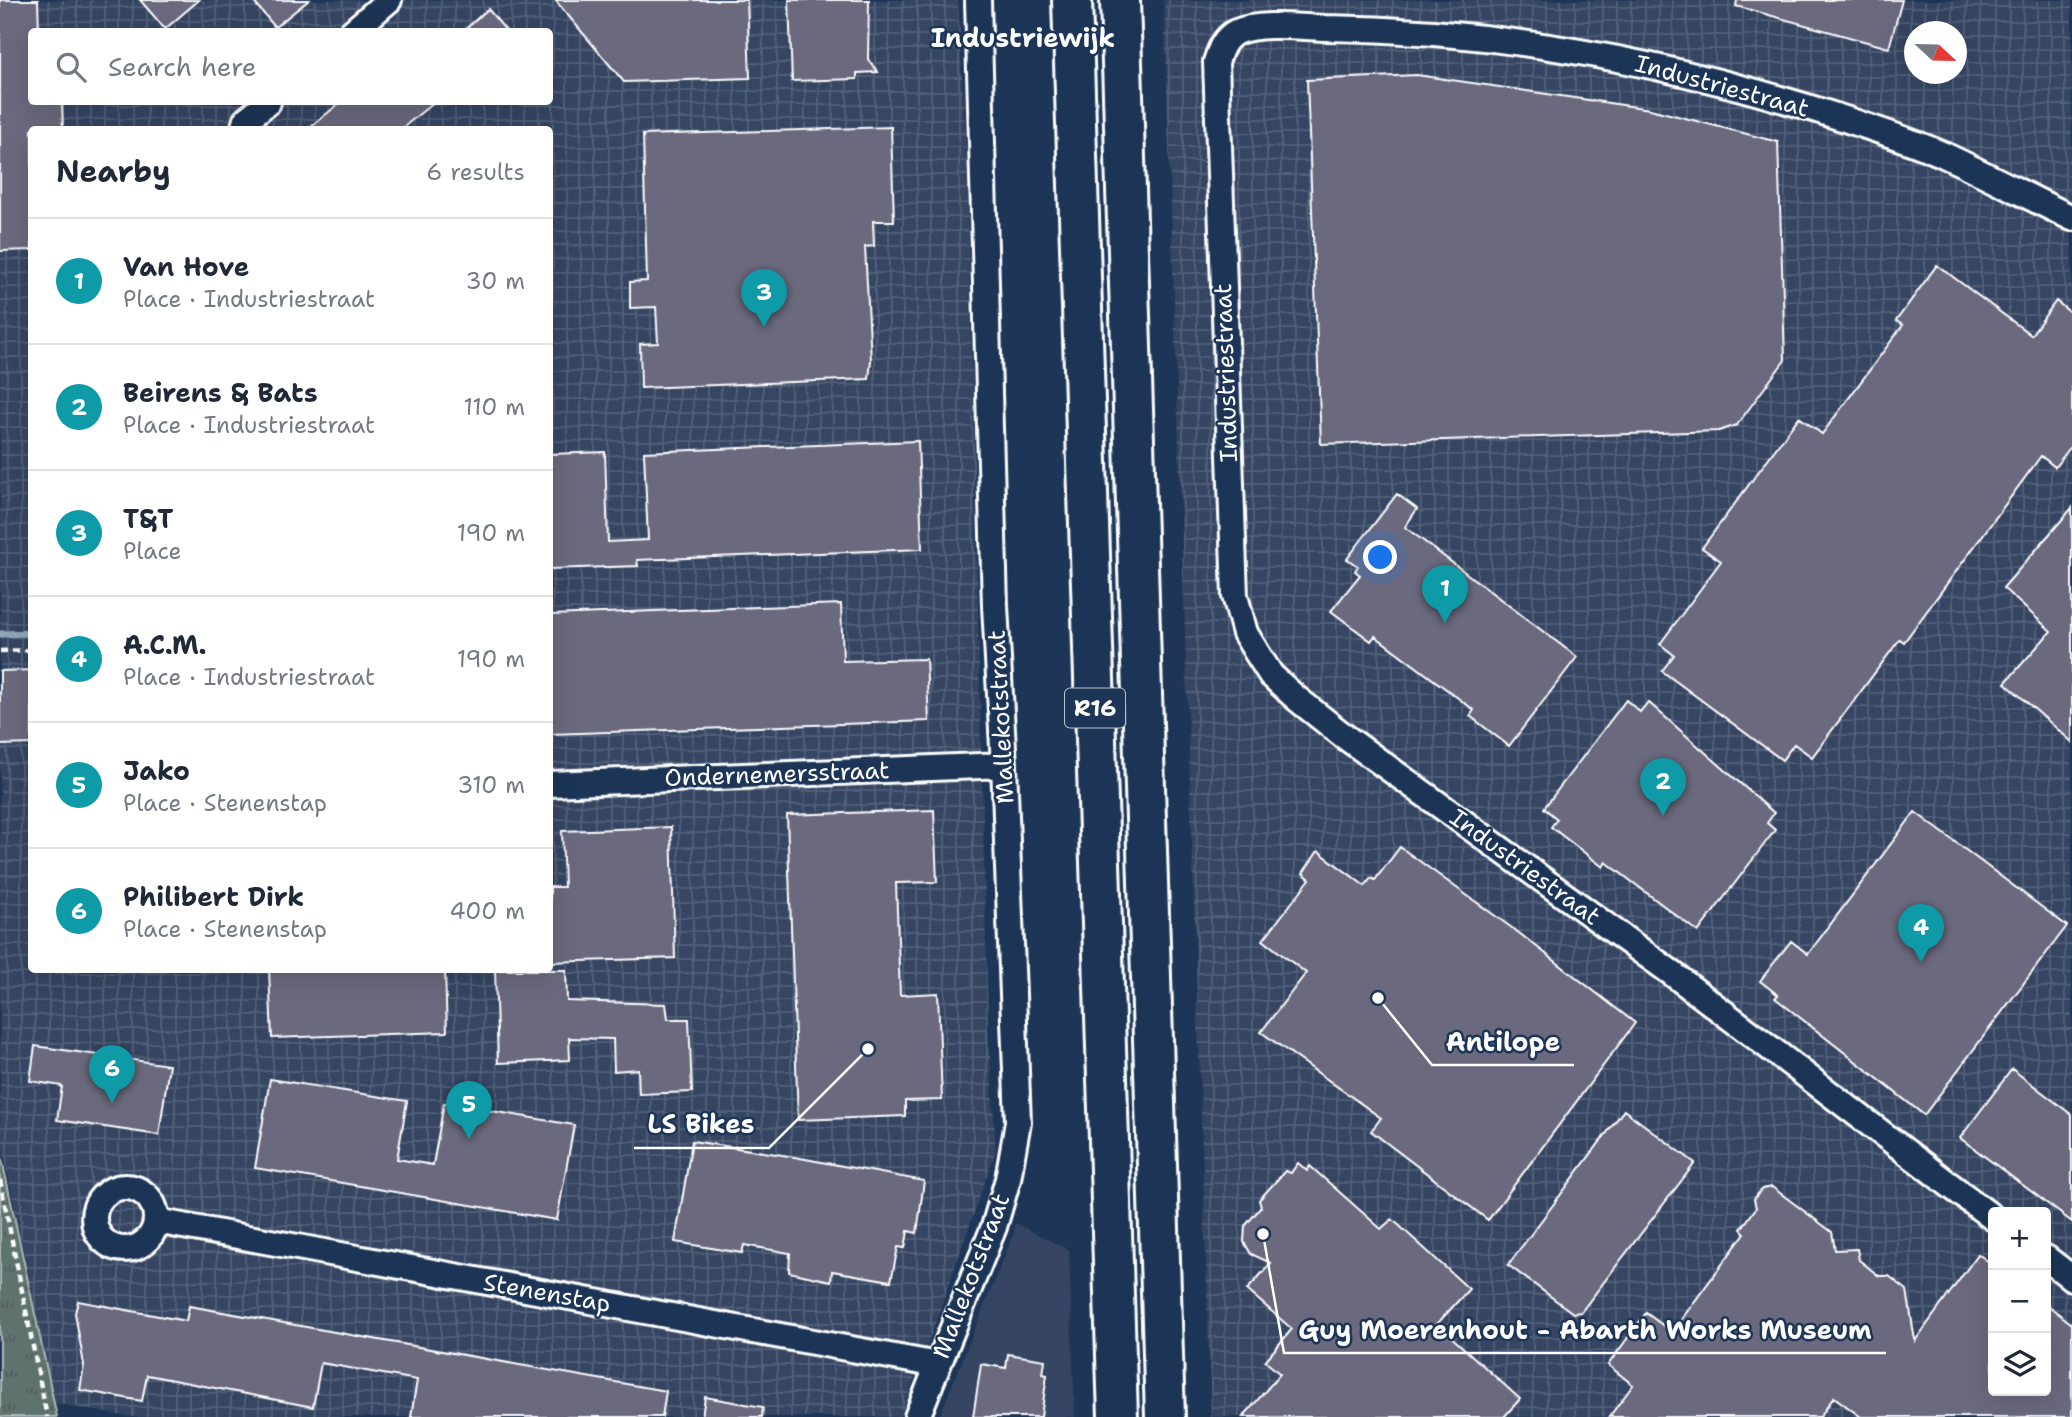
<!DOCTYPE html>
<meta charset="utf-8">
<style>
:root{--surface:#fff;--page:#f6f6f7;--text:#1f2937;--muted:#747a83;--line:#e0e1e3;--accent:#1a73e8}
body{margin:0;font-family:"Shantell Sans",sans-serif;background:var(--page);color:var(--text)}
.controls{position:absolute;right:21px;bottom:21px;display:grid;overflow:hidden;border-radius:7px;box-shadow:0 7px 28px #0002}
.controls button{width:63px;height:63px;display:grid;place-items:center;padding:0;border:0;border-bottom:2px solid var(--line);background:var(--surface);color:var(--text);font:35px sans-serif}
.compass{position:absolute;left:1904px;top:21px;width:63px;height:63px;border-radius:50%;background:var(--surface);box-shadow:0 7px 28px #0002;rotate:112deg}
.you{position:absolute;left:1381px;top:558px;width:24px;height:24px;margin:-18px;border:5px solid #fff;border-radius:50%;background:#1a73e8;box-shadow:0 0 0 10px #1a73e833}
.badge{display:grid;place-items:center;width:46px;height:46px;border-radius:50%;background:var(--accent);color:#fff;font-size:23px;font-weight:700}
.pin{position:absolute;translate:-50% -58px;filter:drop-shadow(0 2px 4px #0008)}
.pin::after{content:'';position:absolute;top:37px;width:24px;height:21px;background:inherit;clip-path:polygon(0 0,100% 0,50% 100%)}
.list{margin:0;padding:0;list-style:none}
h2{display:flex;justify-content:space-between;align-items:center;height:91px;margin:0;padding:0 28px;font-size:30px}
h2 small{font-size:23px;font-weight:400;color:var(--muted)}
.list li{display:grid;grid-template-columns:46px 1fr auto;gap:21px;align-items:center;box-sizing:border-box;height:126px;padding:0 28px;border-top:2px solid var(--line)}
.list b{display:block;font-size:26px;white-space:nowrap}
.list p{margin:0;font-size:23px;white-space:nowrap;color:var(--muted)}
.list em{font-size:23px;font-style:normal;color:var(--muted)}
.icon{flex:none;width:38px;height:38px;fill:none;stroke:currentColor;stroke-width:2;stroke-linecap:round;stroke-linejoin:round}
.map{position:relative;flex:none;width:2072px;height:1417px;overflow:hidden}
.search{position:absolute;background:var(--surface);box-shadow:0 7px 28px #0002;left:28px;top:28px;width:525px;height:77px;display:flex;align-items:center;gap:18px;box-sizing:border-box;padding:0 24px;border-radius:7px;color:var(--muted);font-size:26px}
.panel{position:absolute;background:var(--surface);box-shadow:0 7px 28px #0002;left:28px;top:126px;width:525px;height:847px;border-radius:7px}
.map>svg:first-child{display:block}
.built{fill:#344562}
.industrial{fill:url(#industrial-grid);fill-rule:evenodd}
.grass{fill:url(#grass-tufts);stroke:#afb9b6;stroke-width:2}
.lines{fill:none;stroke-linecap:round;stroke-linejoin:round}
.stream{stroke:#8ea7b8;stroke-width:7}
.building{fill:#6a697d;stroke:#fff;stroke-width:2}
.minor-casing{stroke:#fff;stroke-width:30}
.trunk-casing{stroke:#fff;stroke-width:44}
.path{stroke:#fff;stroke-width:4.5;stroke-dasharray:7 5;stroke-linecap:butt}
.minor{stroke:#1d3557;stroke-width:24}
.trunk{stroke:#1d3557;stroke-width:38}
.labels{text-anchor:middle;stroke-width:5;stroke-linejoin:round;paint-order:stroke}
.shield{fill:#1d3557;stroke:#bbc2cd;stroke-width:2}
.shield-label{font-size:23px;font-weight:bold;fill:#fff}
.street-label{font-size:24px;fill:#fff;stroke:#1d3557}
.neighbourhood-label{font-size:26px;font-weight:bold;fill:#fff;stroke:#1d3557}
.leader{fill:none;stroke:#fff;stroke-width:2.5}
.callout-dot{fill:#fff;stroke:#1d3557;stroke-width:2.5}
.callout-label{font-size:26px;text-anchor:middle;font-weight:bold;fill:#fff;stroke:#1d3557;stroke-width:5;stroke-linejoin:round;paint-order:stroke}
</style>
<div class="map">
<svg width="2072" height="1417" viewBox="0 0 2072 1417">
<defs>
<pattern id="industrial-grid" width="8" height="8" patternUnits="userSpaceOnUse" patternTransform="scale(1.75)"><rect width="8" height="8" fill="#344562"/><path d="M0 4h8M4 0v8" fill="none" stroke="#52617a"/></pattern>
<pattern id="grass-tufts" width="24" height="20" patternUnits="userSpaceOnUse" patternTransform="scale(1.75)"><rect width="24" height="20" fill="#5f736e"/><path d="M3 7l-1-3M5 7V3M7 7l1-3M15 17l-1-3M17 17v-4M19 17l1-3" fill="none" stroke="#545c5a"/></pattern>
</defs>
<rect width="100%" height="100%" fill="#1d3557"/>
<filter id="ink" filterUnits="userSpaceOnUse"><feTurbulence type="fractalNoise" baseFrequency=".0143" numOctaves="2"/><feDisplacementMap in="SourceGraphic" scale="14" xChannelSelector="R" yChannelSelector="G"/><feConvolveMatrix kernelMatrix="1 2 1 2 8 2 1 2 1" color-interpolation-filters="sRGB"/></filter>
<g filter="url(#ink)">
<path class="built" d="M1015,1223L1069,1250L1075,1417H939L1014,1233Z"/>
<path class="industrial" d="M0,0H958L967,165L988,1025L996,1150L937,1319L900,1417H128L54,1403L0,1136ZM32,32H550V102H32ZM32,130H550V970H32Z
M1164,0H2072V1417H1211ZM1914,32H1956V74H1914ZM1993,1212H2046V1391H1993Z"/>
<path class="grass" d="M0,1150L54,1403L57,1417H0Z"/>
<g class="lines">
<path class="stream" d="M0,634L32,633"/>
</g>
<path class="building" d="M0,0H38L39,32H32V102H62L63,130H32V250L0,251Z
M140,0H199L165,29Z
M252,0H309L275,27Z
M555,0H747L750,78L624,82Z
M789,0H869L868,59L878,72L857,73V79L792,81Z
M1737,0H1902L1889,48L1736,6Z
M488,9L507,32H462Z
M1417,75L1650,109L1778,142L1785,360L1737,425L1719,431L1321,444L1307,80Z
M341,102H434L400,130H307Z
M891,127L894,221H873L874,246L865,247L871,360L869,379L641,388L640,344L658,343L656,307L630,308V282L647,281L643,135Z
M1937,265L2031,335L2056,301L2072,314V445L2055,467L2041,456L1904,642L1900,639L1812,757L1794,744L1782,760L1662,671L1674,655L1660,644L1721,561L1702,548L1799,417L1822,434L1903,325L1896,321Z
M918,441L922,549L637,560L638,566L550,569V454L605,452L608,542L648,540L644,452Z
M1397,494L1417,509L1405,527L1577,657L1509,746L1470,716L1474,710L1375,636L1371,641L1331,611L1360,575L1355,571L1358,566L1347,559Z
M2072,508V742L2005,683L2051,631L2003,588Z
M841,604L843,661L926,659L929,721L550,734V615Z
M32,670V744L0,745V671Z
M1626,700L1640,712L1648,702L1774,813L1767,823L1775,830L1698,932L1606,862L1603,867L1551,827L1557,819L1544,808Z
M934,810L937,882L896,883L900,995L938,993L942,1100L905,1101V1116L798,1120L787,815Z
M1915,812L2067,926L1924,1115L1775,998L1778,995L1760,981L1791,941L1808,954Z
M671,827L675,958L550,962V887H564L562,831Z
M1400,847L1519,933L1635,1023L1488,1220L1371,1131L1381,1118L1261,1032L1306,973L1263,940L1310,879L1303,873L1318,851L1365,886L1371,878L1375,880Z
M269,970H445L447,1032L272,1038Z
M495,970H566L567,1001L666,1004L668,1019H689L692,1092L639,1094L638,1069L614,1071L613,1039L569,1038L570,1060L498,1063Z
M35,1046L169,1065L159,1135L57,1120L62,1086L30,1081Z
M2012,1069L2072,1115V1222L1960,1138Z
M270,1079L407,1101L397,1159L433,1165L444,1103L574,1125L557,1220L255,1168Z
M1624,1110L1695,1163L1581,1312L1573,1313L1508,1265Z
M692,1141L789,1156L924,1181L917,1233L908,1231L905,1248L898,1247L891,1281L832,1271L831,1281L789,1272L790,1253L744,1245L742,1253L675,1242Z
M1298,1163L1307,1171L1310,1166L1381,1229L1392,1219L1469,1289L1437,1324L1520,1399L1504,1417H1243L1280,1374L1265,1361L1292,1329L1247,1290L1271,1263L1251,1254L1244,1242L1245,1226L1261,1207L1259,1200L1285,1171L1291,1173Z
M1772,1187L1832,1232L1835,1250L1857,1249L1859,1260L1879,1276H1889L1907,1290L1915,1341L1978,1254L1993,1265V1391H2046V1304L2072,1324V1417H1861L1834,1397L1820,1417H1609L1633,1385L1608,1365L1646,1313L1672,1332L1745,1233L1741,1229L1756,1208L1754,1199L1762,1189Z
M78,1301L186,1321L189,1306L666,1391L662,1417H411L417,1380L321,1363L313,1407L147,1375L142,1401L80,1390L84,1365L75,1313Z
M1008,1354L1045,1360L1043,1374L1047,1375L1041,1417H973L981,1364L1006,1368Z
M705,1397L763,1407L762,1417H702Z"/>
<g class="lines">
<defs>
<path id="minor" d="M352,32L389,0
M243,130L246,120L268,102
M550,784L1004,765
M94 1218a31 31 0 1 1 62 0a31 31 0 1 1-62 0Z
M1993,1218L1669,971L1344,736L1296,698L1271,675L1257,653L1245,633L1235,596L1216,62C1220,50 1224,38 1236,32C1259,22 1300,27 1326,28C1501,30 1678,64 1845,119C1877,130 1912,141 1944,155C1987,175 2029,197 2072,218
M156,1221L938,1365
M2046,1258L2072,1278
M917,1417L994,1227L1008,1179L1018,1122L1004,765L995,606L978,0"/>
<path id="trunk" d="M1072,0L1118,1417
M1120,0L1165,1417"/>
</defs>
<use href="#minor" class="minor-casing"/>
<use href="#trunk" class="trunk-casing"/>
<path class="path" d="M0,651L32,650
M0,1180L47,1417"/>
<use href="#minor" class="minor"/>
<use href="#trunk" class="trunk"/>
</g>
</g>
<g class="labels">
<rect class="shield" x="1065" y="688.5" width="60" height="39" rx="5"/>
<g class="shield-label">
<text x="1095" y="716">R16</text>
</g>
<g class="street-label">
<text transform="translate(1722 86) rotate(15)" y="8">Industriestraat</text>
<text transform="translate(1226 373) rotate(-92)" y="8">Industriestraat</text>
<text transform="translate(1001 717) rotate(-93)" y="8">Mallekotstraat</text>
<text transform="translate(777 774) rotate(-2)" y="8">Ondernemersstraat</text>
<text transform="translate(1525 867) rotate(36)" y="8">Industriestraat</text>
<text transform="translate(971 1276) rotate(-69)" y="8">Mallekotstraat</text>
<text transform="translate(547 1293) rotate(10)" y="8">Stenenstap</text>
</g>
<g class="neighbourhood-label">
<text x="1023" y="47">Industriewijk</text>
</g>
</g>
<path class="leader" d="M1378 998L1432 1065H1574M868 1049L769 1148H634M1263 1234L1284 1353H1886"/>
<g class="callout-dot">
<circle cx="1378" cy="998" r="7"/>
<circle cx="868" cy="1049" r="7"/>
<circle cx="1263" cy="1234" r="7"/>
</g>
<g class="callout-label">
<text x="1503" y="1051">Antilope</text>
<text x="701" y="1133">LS Bikes</text>
<text x="1585" y="1339">Guy Moerenhout - Abarth Works Museum</text>
</g>
</svg>
<div class="controls">
<button>+</button>
<button>−</button>
<button><svg class="icon" aria-label="layers" viewBox="0 0 24 24"><path d="M12 4l9 5-9 5-9-5zM3 14l9 5 9-5"/></svg></button>
</div>
<svg class="compass" viewBox="-18 -18 36 36"><path d="M0-13l5 13h-10z" fill="#e53935"/><path d="M0 13l5-13h-10z" fill="#747a83"/></svg>
<div class="you"></div>
<div class="pin badge" style="left:1445px;top:623px;background:#0f9aa8">1</div>
<div class="pin badge" style="left:1663px;top:816px;background:#0f9aa8">2</div>
<div class="pin badge" style="left:764px;top:327px;background:#0f9aa8">3</div>
<div class="pin badge" style="left:1921px;top:962px;background:#0f9aa8">4</div>
<div class="pin badge" style="left:469px;top:1139px;background:#0f9aa8">5</div>
<div class="pin badge" style="left:112px;top:1103px;background:#0f9aa8">6</div>
<div class="search"><svg class="icon" aria-label="search" viewBox="0 0 24 24"><circle cx="10" cy="10" r="6"/><path d="M15 15l6 6"/></svg>Search here</div>
<section class="panel">
<h2>Nearby<small>6 results</small></h2>
<ul class="list">
<li><span class="badge" style="background:#0f9aa8">1</span><div><b>Van Hove</b><p>Place · Industriestraat</p></div><em>30 m</em></li>
<li><span class="badge" style="background:#0f9aa8">2</span><div><b>Beirens &amp; Bats</b><p>Place · Industriestraat</p></div><em>110 m</em></li>
<li><span class="badge" style="background:#0f9aa8">3</span><div><b>T&amp;T</b><p>Place</p></div><em>190 m</em></li>
<li><span class="badge" style="background:#0f9aa8">4</span><div><b>A.C.M.</b><p>Place · Industriestraat</p></div><em>190 m</em></li>
<li><span class="badge" style="background:#0f9aa8">5</span><div><b>Jako</b><p>Place · Stenenstap</p></div><em>310 m</em></li>
<li><span class="badge" style="background:#0f9aa8">6</span><div><b>Philibert Dirk</b><p>Place · Stenenstap</p></div><em>400 m</em></li>
</ul>
</section>
</div>
